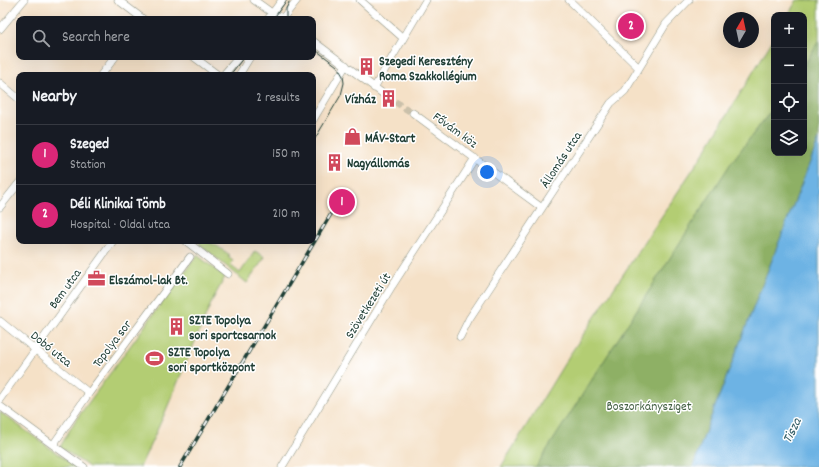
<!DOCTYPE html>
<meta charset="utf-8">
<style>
:root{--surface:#171b24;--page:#20242c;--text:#f1f3f6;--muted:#9ea1a6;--line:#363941;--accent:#db2777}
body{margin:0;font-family:Dekko,sans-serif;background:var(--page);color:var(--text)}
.controls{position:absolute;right:12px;top:12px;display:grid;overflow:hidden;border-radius:8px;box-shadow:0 4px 16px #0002}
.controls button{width:36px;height:36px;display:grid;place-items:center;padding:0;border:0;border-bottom:1px solid var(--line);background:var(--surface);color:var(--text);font:20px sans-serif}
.compass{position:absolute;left:723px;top:12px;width:36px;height:36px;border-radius:50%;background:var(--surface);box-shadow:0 4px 16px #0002;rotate:9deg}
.you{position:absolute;left:487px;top:172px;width:14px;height:14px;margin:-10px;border:3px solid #fff;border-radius:50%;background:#1a73e8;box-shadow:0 0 0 6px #1a73e833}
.badge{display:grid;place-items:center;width:26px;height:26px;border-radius:50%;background:var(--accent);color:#fff;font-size:13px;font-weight:700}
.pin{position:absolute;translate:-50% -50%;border:2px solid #fff;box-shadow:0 1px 4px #0006}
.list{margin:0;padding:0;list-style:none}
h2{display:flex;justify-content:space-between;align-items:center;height:52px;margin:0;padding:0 16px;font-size:17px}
h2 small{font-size:13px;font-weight:400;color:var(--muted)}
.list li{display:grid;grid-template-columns:26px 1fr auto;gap:12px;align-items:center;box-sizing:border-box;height:60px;padding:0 16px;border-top:1px solid var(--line)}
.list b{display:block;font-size:15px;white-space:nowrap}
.list p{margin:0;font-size:13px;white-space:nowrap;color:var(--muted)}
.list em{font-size:13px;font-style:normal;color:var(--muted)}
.icon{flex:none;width:22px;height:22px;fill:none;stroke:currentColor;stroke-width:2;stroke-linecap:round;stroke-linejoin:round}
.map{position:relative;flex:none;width:819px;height:467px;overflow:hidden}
.search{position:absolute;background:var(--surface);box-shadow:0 4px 16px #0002;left:16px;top:16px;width:300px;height:44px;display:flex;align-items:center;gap:10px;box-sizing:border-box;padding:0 14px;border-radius:8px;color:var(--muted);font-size:15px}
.panel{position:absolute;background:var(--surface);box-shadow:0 4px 16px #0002;left:16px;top:72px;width:300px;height:172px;border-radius:8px}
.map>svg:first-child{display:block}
.green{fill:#b3cd73;stroke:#698554}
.forest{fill:#8eb065;stroke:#56764c}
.water{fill:#6db3e4;stroke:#46788c}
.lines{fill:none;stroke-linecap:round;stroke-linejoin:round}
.minor-tunnel{stroke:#cac0aa;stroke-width:7;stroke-dasharray:7 3.5;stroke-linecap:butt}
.minor-casing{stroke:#8a8f7e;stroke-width:8}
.minor{stroke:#fff;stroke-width:7}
.tram{stroke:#1f3d34;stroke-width:1}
.rail-casing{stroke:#1f3d34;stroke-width:3.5}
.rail{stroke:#fff;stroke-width:2;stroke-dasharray:6;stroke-linecap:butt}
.labels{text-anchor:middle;stroke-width:3;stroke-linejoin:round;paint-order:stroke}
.poi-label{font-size:13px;font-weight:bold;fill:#1f3d34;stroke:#fff;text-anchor:start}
.street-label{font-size:13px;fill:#1f3d34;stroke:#fff}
.park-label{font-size:13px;fill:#446144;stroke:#fff}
.water-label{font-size:14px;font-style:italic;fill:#366069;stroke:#fff}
</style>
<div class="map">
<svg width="819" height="467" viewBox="0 0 819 467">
<rect width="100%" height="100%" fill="#fff"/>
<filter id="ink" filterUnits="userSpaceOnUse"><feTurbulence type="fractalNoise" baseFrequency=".025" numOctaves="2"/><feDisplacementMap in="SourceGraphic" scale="8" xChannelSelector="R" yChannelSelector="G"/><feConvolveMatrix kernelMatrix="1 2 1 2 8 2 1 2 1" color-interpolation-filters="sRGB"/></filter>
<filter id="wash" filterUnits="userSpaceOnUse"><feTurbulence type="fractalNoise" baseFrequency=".012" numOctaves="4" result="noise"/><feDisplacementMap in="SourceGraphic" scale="16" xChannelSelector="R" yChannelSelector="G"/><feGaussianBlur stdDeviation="0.9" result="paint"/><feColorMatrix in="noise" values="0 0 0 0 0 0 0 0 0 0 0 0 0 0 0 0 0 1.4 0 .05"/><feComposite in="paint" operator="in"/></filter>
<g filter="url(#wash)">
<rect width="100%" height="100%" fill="#f5e1c7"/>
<path class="green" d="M797,0H819V40L804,66V15H788Z
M774,38V107L731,163L536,467H501L569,356L703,154Z
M201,241C212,241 221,249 230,255L228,257L233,261L230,265L240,273L255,251L265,257L247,283L199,244Z
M197,255L225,277L212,301L164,415L140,467H89L60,447L75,421Z
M0,412L76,467H0Z"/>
<path class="forest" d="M819,40V139L706,430L693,467H536L731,163L774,107V153H804V66Z"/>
<path class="water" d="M819,139V467H693L706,430Z"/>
</g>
<g filter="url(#ink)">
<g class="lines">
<path class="minor-tunnel" d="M386,96L413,113"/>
<defs>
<path id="minor" d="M118,0L143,19
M254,0L272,13L284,19
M360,0L403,38
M569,0L639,68
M268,19L282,0
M282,19L297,0
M0,29L24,0
M313,41L386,96
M194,57L218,75
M225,73L239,57
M101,75L115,57
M239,75L250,57
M0,83L19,99
M374,88L426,0
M413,113L542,208
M313,120L346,65
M0,207L19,183
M186,241L228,274
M0,321L89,393
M460,337L469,319L611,103L625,91L666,24L689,0
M0,399L113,241
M0,406L53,445L89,393L190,257
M53,445L84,467
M282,467L392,286L475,158"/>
</defs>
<use href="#minor" class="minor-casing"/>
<use href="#minor" class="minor"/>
<path class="tram" d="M273,19L287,0
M286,19V9L289,2
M313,48L337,66L343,76L344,83L341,95L313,142
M230,75L244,57"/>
<defs>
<path id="rail" d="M180,467L331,214"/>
</defs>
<use href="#rail" class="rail-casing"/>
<use href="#rail" class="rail"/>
</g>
</g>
<defs>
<symbol id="building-bare" viewBox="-9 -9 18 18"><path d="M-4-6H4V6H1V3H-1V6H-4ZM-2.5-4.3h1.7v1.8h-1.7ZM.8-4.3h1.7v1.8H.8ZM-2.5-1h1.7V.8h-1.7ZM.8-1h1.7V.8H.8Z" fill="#d1495b" stroke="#fff" stroke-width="2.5" paint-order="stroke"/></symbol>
<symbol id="shop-bare" viewBox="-9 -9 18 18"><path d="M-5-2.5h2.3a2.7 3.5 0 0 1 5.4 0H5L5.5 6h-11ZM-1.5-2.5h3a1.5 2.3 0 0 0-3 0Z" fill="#d1495b" stroke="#fff" stroke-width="2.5" paint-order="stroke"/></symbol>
<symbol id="office-bare" viewBox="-9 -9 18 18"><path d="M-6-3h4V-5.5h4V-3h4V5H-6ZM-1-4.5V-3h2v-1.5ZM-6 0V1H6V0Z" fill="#d1495b" stroke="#fff" stroke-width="2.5" paint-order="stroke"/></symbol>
<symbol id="stadium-bare" viewBox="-9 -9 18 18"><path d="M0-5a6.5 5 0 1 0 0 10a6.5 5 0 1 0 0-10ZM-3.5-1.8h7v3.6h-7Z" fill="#d1495b" stroke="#fff" stroke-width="2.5" paint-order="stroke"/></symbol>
</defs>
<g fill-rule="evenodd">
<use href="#building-bare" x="354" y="54" width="25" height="25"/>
<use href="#building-bare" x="376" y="86" width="25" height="25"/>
<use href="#shop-bare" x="340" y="124" width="25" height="25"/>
<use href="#building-bare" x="322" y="150" width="25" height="25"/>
<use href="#office-bare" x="84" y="266" width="25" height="25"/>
<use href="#building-bare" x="164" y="314" width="25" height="25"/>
<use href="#stadium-bare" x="142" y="346" width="25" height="25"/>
</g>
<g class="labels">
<g class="poi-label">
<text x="379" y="65">Szegedi Keresztény<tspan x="379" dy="15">Roma Szakkollégium</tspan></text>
<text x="376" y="103" text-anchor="end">Vízház</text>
<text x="365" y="142">MÁV-Start</text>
<text x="347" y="167">Nagyállomás</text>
<text x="109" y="284">Elszámol-lak Bt.</text>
<text x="189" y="324">SZTE Topolya<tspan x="189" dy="15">sori sportcsarnok</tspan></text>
<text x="168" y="356">SZTE Topolya<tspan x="168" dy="15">sori sportközpont</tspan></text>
</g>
<g class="street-label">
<text transform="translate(456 129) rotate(36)" y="5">Fővám köz</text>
<text transform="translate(560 159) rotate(-57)" y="5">Állomás utca</text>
<text transform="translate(64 288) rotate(-54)" y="5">Bem utca</text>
<text transform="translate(367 305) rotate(-58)" y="5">Szövetkezeti út</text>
<text transform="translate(111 343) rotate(-53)" y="5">Topolya sor</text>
<text transform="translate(52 348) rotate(39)" y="5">Dobó utca</text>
</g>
<g class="park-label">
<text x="649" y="410">Boszorkánysziget</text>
</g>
<g class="water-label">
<text transform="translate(791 430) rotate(-64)" y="5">Tisza</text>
</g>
</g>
</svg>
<div class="controls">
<button>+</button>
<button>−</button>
<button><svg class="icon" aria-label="locate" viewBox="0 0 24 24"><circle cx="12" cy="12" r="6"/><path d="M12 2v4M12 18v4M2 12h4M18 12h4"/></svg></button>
<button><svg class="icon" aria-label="layers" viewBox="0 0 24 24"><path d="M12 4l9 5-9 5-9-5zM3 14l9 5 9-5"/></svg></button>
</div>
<svg class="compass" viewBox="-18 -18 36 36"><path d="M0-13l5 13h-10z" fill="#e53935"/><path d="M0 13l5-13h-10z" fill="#9ea1a6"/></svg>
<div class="you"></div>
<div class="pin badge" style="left:342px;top:202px">1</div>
<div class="pin badge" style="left:631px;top:26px">2</div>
<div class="search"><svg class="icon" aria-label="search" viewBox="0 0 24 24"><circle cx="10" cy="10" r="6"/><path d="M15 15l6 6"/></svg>Search here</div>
<section class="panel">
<h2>Nearby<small>2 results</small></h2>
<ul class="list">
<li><span class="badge">1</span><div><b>Szeged</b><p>Station</p></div><em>150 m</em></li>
<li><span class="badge">2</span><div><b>Déli Klinikai Tömb</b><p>Hospital · Oldal utca</p></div><em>210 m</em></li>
</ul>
</section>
</div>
